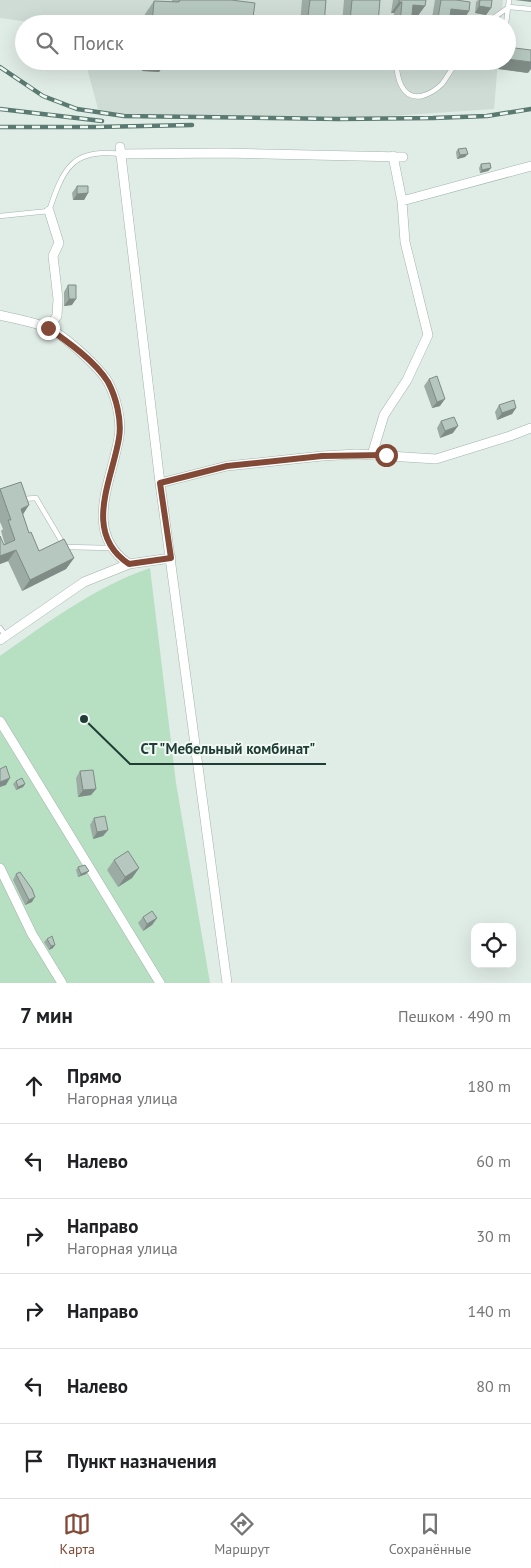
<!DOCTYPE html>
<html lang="ru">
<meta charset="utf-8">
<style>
:root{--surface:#fff;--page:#f6f6f6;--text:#202124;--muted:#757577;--line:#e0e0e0;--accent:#834937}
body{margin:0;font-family:"PT Sans",sans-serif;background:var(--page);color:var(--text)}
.controls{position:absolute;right:15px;bottom:15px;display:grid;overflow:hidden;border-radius:10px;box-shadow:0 5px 20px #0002}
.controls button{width:45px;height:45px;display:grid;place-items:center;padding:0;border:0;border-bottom:1px solid var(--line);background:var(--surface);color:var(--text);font:25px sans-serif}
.stop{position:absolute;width:15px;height:15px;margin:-11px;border:4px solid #834937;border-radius:50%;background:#fff}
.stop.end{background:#834937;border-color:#fff;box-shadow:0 1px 5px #0008}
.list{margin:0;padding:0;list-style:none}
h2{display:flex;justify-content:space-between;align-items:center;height:65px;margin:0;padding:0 20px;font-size:21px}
h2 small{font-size:16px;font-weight:400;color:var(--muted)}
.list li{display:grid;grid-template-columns:32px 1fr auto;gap:15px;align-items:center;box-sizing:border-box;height:75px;padding:0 20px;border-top:1px solid var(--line)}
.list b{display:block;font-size:19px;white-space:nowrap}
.list p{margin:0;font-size:16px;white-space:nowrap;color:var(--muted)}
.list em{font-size:16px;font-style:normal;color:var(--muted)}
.icon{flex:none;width:28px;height:28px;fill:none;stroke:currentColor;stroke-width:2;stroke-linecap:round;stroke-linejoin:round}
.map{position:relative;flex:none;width:531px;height:983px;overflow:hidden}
.search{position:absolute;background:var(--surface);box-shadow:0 5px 20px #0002;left:15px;right:15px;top:15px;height:55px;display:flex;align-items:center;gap:12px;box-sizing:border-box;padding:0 18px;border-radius:28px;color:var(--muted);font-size:19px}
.sheet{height:515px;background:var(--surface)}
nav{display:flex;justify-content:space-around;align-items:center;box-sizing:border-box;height:70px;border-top:1px solid var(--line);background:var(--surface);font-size:14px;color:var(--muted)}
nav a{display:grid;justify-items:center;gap:2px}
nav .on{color:var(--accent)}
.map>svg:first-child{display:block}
.built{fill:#cedcd5}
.green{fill:#b7dfc2}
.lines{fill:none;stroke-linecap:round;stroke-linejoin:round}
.service-casing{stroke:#a2b4ad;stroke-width:5.5}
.minor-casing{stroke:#a2b4ad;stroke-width:10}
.service{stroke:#fff;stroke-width:4.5}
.minor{stroke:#fff;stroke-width:9}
.rail-casing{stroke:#5a7970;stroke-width:4.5}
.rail{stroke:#f0f8f4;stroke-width:2.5;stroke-dasharray:8;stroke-linecap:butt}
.wall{fill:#9caba4}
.shaded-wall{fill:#7f8b86}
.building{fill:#b5c7bf;stroke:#7f8b86}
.route{stroke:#834937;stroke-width:6}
.leader{fill:none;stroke:#1f3d35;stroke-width:2}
.callout-dot{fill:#1f3d35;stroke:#f0f8f4;stroke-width:2}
.callout-label{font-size:15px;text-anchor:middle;font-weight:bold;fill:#1f3d35;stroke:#f0f8f4;stroke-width:4;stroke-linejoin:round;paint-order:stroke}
</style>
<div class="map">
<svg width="531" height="983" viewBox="0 0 531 983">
<rect width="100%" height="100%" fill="#e0ece6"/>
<path class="built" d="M0,0H503L501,24H43L0,18Z
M85,61H498L494,109L375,117L100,116Z"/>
<path class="green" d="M150,568L176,783L210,983H0V656C48,622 95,587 150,568Z"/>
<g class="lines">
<defs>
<path id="service" d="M485,24L509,7L531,9
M506,24L509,0
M396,61C397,77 401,100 422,96C429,94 437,89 442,84C447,77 452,69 457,61
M0,216L49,211C63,169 72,148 120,154
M23,499L36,498L65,547L111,548
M0,628L6,636"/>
<path id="minor" d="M120,147L160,483L227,983
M120,154L225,153L403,157
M402,201L531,166
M0,315C15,319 35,322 48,328C64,335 99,367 108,382C116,397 122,420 119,437C112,481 82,532 129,564
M48,328L57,316L58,299L53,256L59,243L49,211
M372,455L384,415L407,380L428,335L405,242L402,201L393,156
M160,483L227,466L322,456L357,454L436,459L510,436L531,428
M0,640L84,582L129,564L171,558
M0,721L160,983
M0,868L32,934L62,983"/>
</defs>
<use href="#service" class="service-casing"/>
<use href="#minor" class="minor-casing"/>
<use href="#service" class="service"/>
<use href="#minor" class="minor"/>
<defs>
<path id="rail" d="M0,67L43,96L77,109L124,116L339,119L433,118L487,116L531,109
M0,109L102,121
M0,127H95L192,125"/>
</defs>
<use href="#rail" class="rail-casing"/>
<use href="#rail" class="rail"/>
</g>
<path class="wall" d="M172,0H231L252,24H144L145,14L154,1L172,2Z
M302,0H326L324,24H300Z
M344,0H380L377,24H342Z
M393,0H426L425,6L417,17L412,16L411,24H393L394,13H391Z
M435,0H456L469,11L462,22L450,21L449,24H431Z
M478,0H492L491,8L486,15L475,13L476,2Z
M142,61H167L159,72L142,71Z
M471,61H485V63L481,69L470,68Z
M499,61H507L528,73L498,69Z
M458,149L465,157L457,159L456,152Z
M481,164L491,168L488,171L480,173L479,168Z
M77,186L88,193L84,200H73L72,193Z
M68,285L72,305L64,306V292Z
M429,379L440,406L432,408L424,386Z
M499,405L516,408L512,414L497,420L495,412Z
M441,421L453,433L440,438L437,428Z
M0,489L23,515L29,533L39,551L74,558L66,569L22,591L8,561L0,564V536L4,545H5L1,531L3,529L0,522Z
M80,771L96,789L91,795L78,797L76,778Z
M16,781L25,784L23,787L16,790L13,784Z
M94,818L108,830L103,836L93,839L90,825Z
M114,860L139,868L132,878L118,887L107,870Z
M78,867L86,874L78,877L76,870Z
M16,874L32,902L25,905L13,880Z
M143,917L157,918L152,925L143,931L138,923Z
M47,939L53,948L49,950L44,942Z"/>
<path class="shaded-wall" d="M515,0H531V2Z
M399,2H402L394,13H391Z
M413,5L425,6L417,17L405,16Z
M479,6L491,8L486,15L475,13Z
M451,9L469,11L462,22L444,20Z
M194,21L212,24H193Z
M350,21L378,23L348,24Z
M507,59L531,62V69L528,73L498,69L503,61H507Z
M148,61H167L159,72L142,71Z
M475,62L485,63L481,69L470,68Z
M468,154L465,157L457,159L460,155Z
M491,168L488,171L480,173L482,170Z
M88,193L84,200H73L77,194Z
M69,299H76L72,305L64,306Z
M445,399L440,406L432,408L437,402Z
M516,408L512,414L497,420L502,413Z
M458,426L453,433L440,438L445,431Z
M29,505L22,516L21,509Z
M16,550L8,561L0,564V556Z
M74,558L66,569L22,591L30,580Z
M10,778L6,785L0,787V782Z
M25,784L23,787L16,790L18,787Z
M96,789L91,795L78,797L83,790Z
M108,830L103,836L93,839L97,832Z
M139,868L132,878L118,887L125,877Z
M89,871L86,874L78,877L81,874Z
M35,897L32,902L25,905L29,900Z
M157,918L152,925L143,931L147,924Z
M55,945L53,948L49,950L51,946Z"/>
<path class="building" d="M180,0H231L255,3L252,24H212L194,21V24H152L154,1L179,2Z
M310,0H326L324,24H307Z
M352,0H380L378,23L350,21Z
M399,0H426L425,6L413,5L411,24L400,23L402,2H399Z
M441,0H456L470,2L469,11L451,9L449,24H437Z
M480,0H492L491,8L479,6Z
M507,47L531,50V62L507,59Z
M475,61H485V63Z
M466,148L468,154L460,155L458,149Z
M490,163L491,168L482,170L481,164Z
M77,186H88V193L77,194Z
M68,285H76V299H69Z
M437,376L445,399L437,402L429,379Z
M514,400L516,408L502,413L499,405Z
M454,417L458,426L445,431L441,421Z
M21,482L29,505L21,509L29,533L31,532L39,551L64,539L74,558L30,580L16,550L0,556V536L4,545L15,540L8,520H11L0,489Z
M6,766L10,778L0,782V769Z
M93,770L96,789L83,790L80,771Z
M22,778L25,784L18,787L16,781Z
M105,816L108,830L97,832L94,818Z
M128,851L139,868L125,877L114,860Z
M85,865L89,871L81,874L78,867Z
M20,872L32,889L35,897L29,900L16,874Z
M152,911L157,918L147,924L143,917Z
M52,936L55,945L51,946L47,939Z"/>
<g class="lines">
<path class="route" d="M48,328C68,342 95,361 108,382C116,397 122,420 119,438C112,481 82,533 129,564L171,558L160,483L227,466L322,456L386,455"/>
</g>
<path class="leader" d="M84 719L130 764H326"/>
<circle class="callout-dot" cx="84" cy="719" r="5"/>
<g class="callout-label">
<text x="228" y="754">СТ "Мебельный комбинат"</text>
</g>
</svg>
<div class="controls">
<button><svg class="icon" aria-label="locate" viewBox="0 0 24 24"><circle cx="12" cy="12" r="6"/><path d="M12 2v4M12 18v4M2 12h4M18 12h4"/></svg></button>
</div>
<div class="stop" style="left:386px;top:455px"></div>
<div class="stop end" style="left:48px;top:328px"></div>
<div class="search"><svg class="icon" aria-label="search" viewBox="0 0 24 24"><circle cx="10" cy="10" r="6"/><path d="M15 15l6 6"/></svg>Поиск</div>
</div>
<section class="sheet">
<h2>7 мин<small>Пешком · 490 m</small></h2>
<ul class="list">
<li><svg class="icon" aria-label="ahead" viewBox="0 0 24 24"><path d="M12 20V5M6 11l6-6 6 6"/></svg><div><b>Прямо</b><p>Нагорная улица</p></div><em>180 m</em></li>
<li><svg class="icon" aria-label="left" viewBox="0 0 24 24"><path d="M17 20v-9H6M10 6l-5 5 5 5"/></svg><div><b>Налево</b></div><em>60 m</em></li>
<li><svg class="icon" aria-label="right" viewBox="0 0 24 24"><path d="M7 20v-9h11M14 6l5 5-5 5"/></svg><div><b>Направо</b><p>Нагорная улица</p></div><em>30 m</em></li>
<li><svg class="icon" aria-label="right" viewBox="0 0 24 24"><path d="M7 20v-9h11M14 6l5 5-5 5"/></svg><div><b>Направо</b></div><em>140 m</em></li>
<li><svg class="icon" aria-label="left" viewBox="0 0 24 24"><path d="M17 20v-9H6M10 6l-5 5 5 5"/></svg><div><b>Налево</b></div><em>80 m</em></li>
<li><svg class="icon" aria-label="arrive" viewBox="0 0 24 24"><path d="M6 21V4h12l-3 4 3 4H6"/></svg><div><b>Пункт назначения</b></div></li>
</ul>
</section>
<nav>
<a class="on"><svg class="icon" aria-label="map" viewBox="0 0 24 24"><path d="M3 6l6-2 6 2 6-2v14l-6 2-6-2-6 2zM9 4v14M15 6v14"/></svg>Карта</a>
<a><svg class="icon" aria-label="directions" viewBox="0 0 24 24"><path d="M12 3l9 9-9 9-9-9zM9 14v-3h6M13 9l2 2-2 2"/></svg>Маршрут</a>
<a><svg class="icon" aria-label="saved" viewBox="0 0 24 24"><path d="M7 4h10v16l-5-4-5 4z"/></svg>Сохранённые</a>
</nav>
